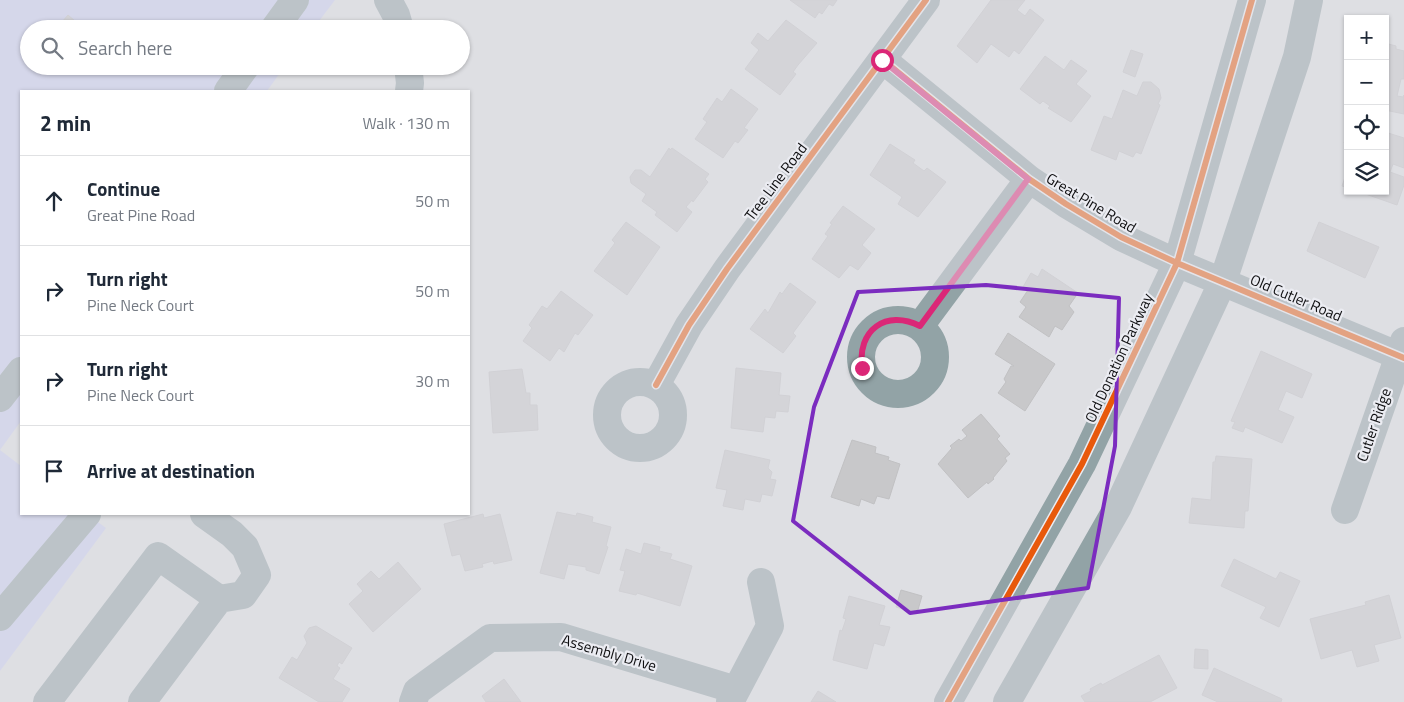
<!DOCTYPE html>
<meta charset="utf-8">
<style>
:root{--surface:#fff;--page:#f2f2f3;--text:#1f2937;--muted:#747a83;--line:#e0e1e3}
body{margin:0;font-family:"Titillium Web",sans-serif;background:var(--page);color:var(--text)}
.controls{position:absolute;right:15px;top:15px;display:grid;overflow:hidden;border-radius:0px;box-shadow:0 1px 4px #0004}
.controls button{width:45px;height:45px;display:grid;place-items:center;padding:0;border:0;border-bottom:1px solid var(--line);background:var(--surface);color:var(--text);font:25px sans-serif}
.stop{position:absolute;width:15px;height:15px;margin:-11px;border:4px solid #db2777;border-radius:50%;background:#fff}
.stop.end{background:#db2777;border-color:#fff;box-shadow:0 1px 5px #0008}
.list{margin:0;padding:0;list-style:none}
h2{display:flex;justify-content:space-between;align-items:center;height:65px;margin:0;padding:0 20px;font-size:21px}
h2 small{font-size:16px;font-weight:400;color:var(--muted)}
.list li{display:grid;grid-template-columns:32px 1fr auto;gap:15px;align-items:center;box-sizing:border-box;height:90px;padding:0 20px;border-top:1px solid var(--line)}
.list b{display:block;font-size:19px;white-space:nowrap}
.list p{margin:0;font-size:16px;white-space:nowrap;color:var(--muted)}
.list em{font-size:16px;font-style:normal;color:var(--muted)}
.icon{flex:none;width:28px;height:28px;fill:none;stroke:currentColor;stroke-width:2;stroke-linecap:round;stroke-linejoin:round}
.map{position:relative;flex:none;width:1404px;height:702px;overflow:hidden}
.search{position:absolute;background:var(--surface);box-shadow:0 1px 4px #0004;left:20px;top:20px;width:450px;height:55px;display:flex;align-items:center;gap:12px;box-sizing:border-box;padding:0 18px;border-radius:28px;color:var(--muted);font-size:19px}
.panel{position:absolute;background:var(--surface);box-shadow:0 1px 4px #0004;left:20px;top:90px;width:450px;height:425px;border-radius:0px}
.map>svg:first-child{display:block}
.green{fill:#cbcff1}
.building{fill:#c8c8ca;stroke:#c1c1c3}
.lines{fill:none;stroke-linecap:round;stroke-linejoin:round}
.minor{stroke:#92a3a6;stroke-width:28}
.cycleway-casing{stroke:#ebecf2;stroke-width:9}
.cycleway{stroke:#e8590c;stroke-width:6}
.route{stroke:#db2777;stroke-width:6}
.marked{fill:none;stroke:#7b2cbf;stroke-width:4;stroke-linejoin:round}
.labels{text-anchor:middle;stroke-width:4.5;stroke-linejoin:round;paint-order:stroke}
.street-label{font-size:15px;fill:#0e0e10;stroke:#ebecf2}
</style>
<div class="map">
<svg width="1404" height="702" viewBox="0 0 1404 702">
<rect width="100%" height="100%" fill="#dedfe3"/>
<path class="green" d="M0,0H335L313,29H29V66H285L267,91H21V421L0,450Z
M0,450L21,466V514H87L106,528L0,671Z"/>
<path class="building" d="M790,0H837L833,6L829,4L822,14L819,12L815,18Z
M991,0H1025L1017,10L1025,16L1030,9L1044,20L1019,54L1014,50L1009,57L991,44L977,63L957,46Z
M68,15L75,21L74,22L83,29H56Z
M786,20L817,43L798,65L793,72L796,74L780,95L745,69L759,50L751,43L758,33L768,41Z
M1385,43L1396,46V49L1404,51V79H1401L1397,96L1403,97L1404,95V114L1385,110Z
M1131,50L1143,54L1135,77L1123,72Z
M1045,56L1064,70L1071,60L1087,71L1076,84L1091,96L1071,122L1048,108L1050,106L1043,101L1040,104L1020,89Z
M1143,82H1151L1159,89L1161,98L1158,104L1160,105L1141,154L1136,152L1133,157L1119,151L1116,160L1091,150L1104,116L1112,119L1123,90L1137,96Z
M731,89L758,109L744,128L748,130L738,143L735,141L723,158L695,139L707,122L703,119L717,98L722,102Z
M1348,131V144L1344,143Z
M1385,132L1404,138V168L1393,164L1390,172L1404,177V185L1397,205L1357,191H1385Z
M890,144L915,160L913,163L924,171L927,168L946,182L918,217L898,204L902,197L870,175Z
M669,148L670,150L672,148L709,174L705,179L708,182L693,202L692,200L686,207L692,212L677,232L655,215L657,212L642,201L646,194L631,183L630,177L635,170H641L650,177Z
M1348,169V188L1342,186Z
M843,206L875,229L862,245L871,253L858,270L850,265L839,278L812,259L828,236L825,234L832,224L830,223Z
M626,222L660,247L627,295L594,271L615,243L612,240Z
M1319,222L1379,247L1365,278L1307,251Z
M1042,269L1078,293L1069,306L1074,312L1062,330L1055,326L1049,337L1019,317L1026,307L1020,302L1028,290L1023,287L1031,273L1038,277Z
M790,283L816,302L793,333L796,336L783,353L750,329L765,309L768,313L780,292L782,294Z
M561,291L593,315L578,335L575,333L564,352L559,348L550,361L523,341L532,328L529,325L542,306L547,309Z
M1008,333L1055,364L1025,411L998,393L1006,382L1004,379L1011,366H1014L995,354Z
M1261,351L1312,374L1302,398L1286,391L1278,410L1294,417L1282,443L1245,427L1243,432L1232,428L1235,422L1231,421Z
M736,368L781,373L779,395L790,396L788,412L776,411L775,418L765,417L763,432L731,428Z
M522,369L526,393H530V405H537L538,430L493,433L489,372Z
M981,414L1000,436L997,439L1010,454L1005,458L1007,461L993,478L994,479L988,484L987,482L968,498L938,464L952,448L950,446L959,439L961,441L967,436L962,430Z
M852,440L876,447L875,453L889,457L888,460L900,464L889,499L877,496L874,504L861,499L859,506L831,497Z
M725,450L770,460L768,468L772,472L770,479L776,480L772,496L762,494L760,502L745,499L743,510L723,506L727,490L716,488Z
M1216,456L1252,459L1248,511H1245L1244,528L1189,523L1192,498L1211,500L1213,462H1215Z
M557,512L576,516L577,513L593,517L592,522L611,527L606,546L608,547L599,574L586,570V567L568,564L564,579L540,573Z
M483,514L484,518L500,514L512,560L494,564L493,561L482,564L483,567L465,571L460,554L452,556L444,524Z
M644,543L660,547L659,551L672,554L670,559L692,566L680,606L637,593L636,595L619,591L625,571L620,570L626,549L641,554Z
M1234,559L1276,579L1280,572L1300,581L1279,627L1260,618L1266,607L1221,586Z
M398,562L421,589L373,632L349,604L363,591L357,584L371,571L379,579Z
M901,590L922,596L917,613L896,607Z
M1389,595L1401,638L1374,645L1379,661L1357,667L1352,650L1321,659L1310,619L1366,605L1365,602Z
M849,596L885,606L879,625L890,627L884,646L874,643L867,669L833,660L840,630L842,631L846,619L843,618Z
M316,626L352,648L342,664L339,662L337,666L340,668L333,679L350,689L342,702H319L279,678L292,657L297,660L307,643L304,636L309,628Z
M1195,649L1208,650V669L1194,668Z
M1159,655L1177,688L1150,702H1085L1081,696L1091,691L1090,689L1101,683L1102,685Z
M1214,668L1282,699L1281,702H1218L1202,695Z
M504,679L521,702H486L482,696Z
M818,691L836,702H811Z"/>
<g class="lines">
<path class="minor" d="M388,0L396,15L400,29
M274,29L295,0
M883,60L1029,179L1066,204L1121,237L1177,263L1404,358
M408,66L410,83L409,91
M228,91L246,66
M861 357a37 37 0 1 1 74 0a37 37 0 1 1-74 0Z
M920,326L1029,179
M607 415a33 33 0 1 1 66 0a33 33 0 1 1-66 0Z
M656,385L689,325L727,269L926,0
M0,398L21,371
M1345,510L1404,341
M204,514L232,534L245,547L257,575L243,595L219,599
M0,617L87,514
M47,702L158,556L219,599L142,702
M413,702L417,691L490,638L561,637L736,690
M730,702L770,626L761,582
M948,702L1082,464L1177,263L1252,0
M1007,702L1118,507L1223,281L1297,57L1309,0"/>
<defs>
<path id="cycleway" d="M883,60L1029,179L1066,204L1121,237L1177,263L1404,358
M656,385L689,325L727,269L926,0
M948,702L1082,464L1177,263L1252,0"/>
</defs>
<use href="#cycleway" class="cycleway-casing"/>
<use href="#cycleway" class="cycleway"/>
</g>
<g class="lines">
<path class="route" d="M862,368C857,330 886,309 920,326L1028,179L882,60"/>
</g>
<path d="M0 0H1404V702H0ZM986,285L1119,298L1115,446L1088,588L910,613L793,521L814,407L858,292Z" fill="#dedfe3" fill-opacity=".55" fill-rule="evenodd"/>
<path class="marked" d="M986,285L1119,298L1115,446L1088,588L910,613L793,521L814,407L858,292Z"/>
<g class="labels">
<g class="street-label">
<text transform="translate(776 182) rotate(-53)" y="5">Tree Line Road</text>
<text transform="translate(1091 203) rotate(31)" y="5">Great Pine Road</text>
<text transform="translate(1296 298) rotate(23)" y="5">Old Cutler Road</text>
<text transform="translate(1119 358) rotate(-65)" y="5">Old Donation Parkway</text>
<text transform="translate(1374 425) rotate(-71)" y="5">Cutler Ridge</text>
<text transform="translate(609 653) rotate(16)" y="5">Assembly Drive</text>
</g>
</g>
</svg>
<div class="controls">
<button>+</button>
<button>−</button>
<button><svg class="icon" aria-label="locate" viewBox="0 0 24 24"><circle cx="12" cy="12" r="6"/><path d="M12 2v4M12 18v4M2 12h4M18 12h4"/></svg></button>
<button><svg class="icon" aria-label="layers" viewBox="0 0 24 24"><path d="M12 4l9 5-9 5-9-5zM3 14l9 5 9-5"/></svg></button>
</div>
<div class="stop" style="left:882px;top:60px"></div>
<div class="stop end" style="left:862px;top:368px"></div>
<div class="search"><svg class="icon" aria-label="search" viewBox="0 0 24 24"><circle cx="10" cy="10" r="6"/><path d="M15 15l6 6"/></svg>Search here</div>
<section class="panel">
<h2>2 min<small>Walk · 130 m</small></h2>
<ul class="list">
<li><svg class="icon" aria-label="ahead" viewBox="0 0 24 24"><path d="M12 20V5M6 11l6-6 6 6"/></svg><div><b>Continue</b><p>Great Pine Road</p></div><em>50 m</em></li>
<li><svg class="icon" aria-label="right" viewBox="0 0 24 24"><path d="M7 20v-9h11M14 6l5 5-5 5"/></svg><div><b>Turn right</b><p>Pine Neck Court</p></div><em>50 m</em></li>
<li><svg class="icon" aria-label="right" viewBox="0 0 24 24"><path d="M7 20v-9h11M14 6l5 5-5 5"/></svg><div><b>Turn right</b><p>Pine Neck Court</p></div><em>30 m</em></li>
<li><svg class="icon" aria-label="arrive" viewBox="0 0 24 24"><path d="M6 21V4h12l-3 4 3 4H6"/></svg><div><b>Arrive at destination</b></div></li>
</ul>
</section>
</div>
